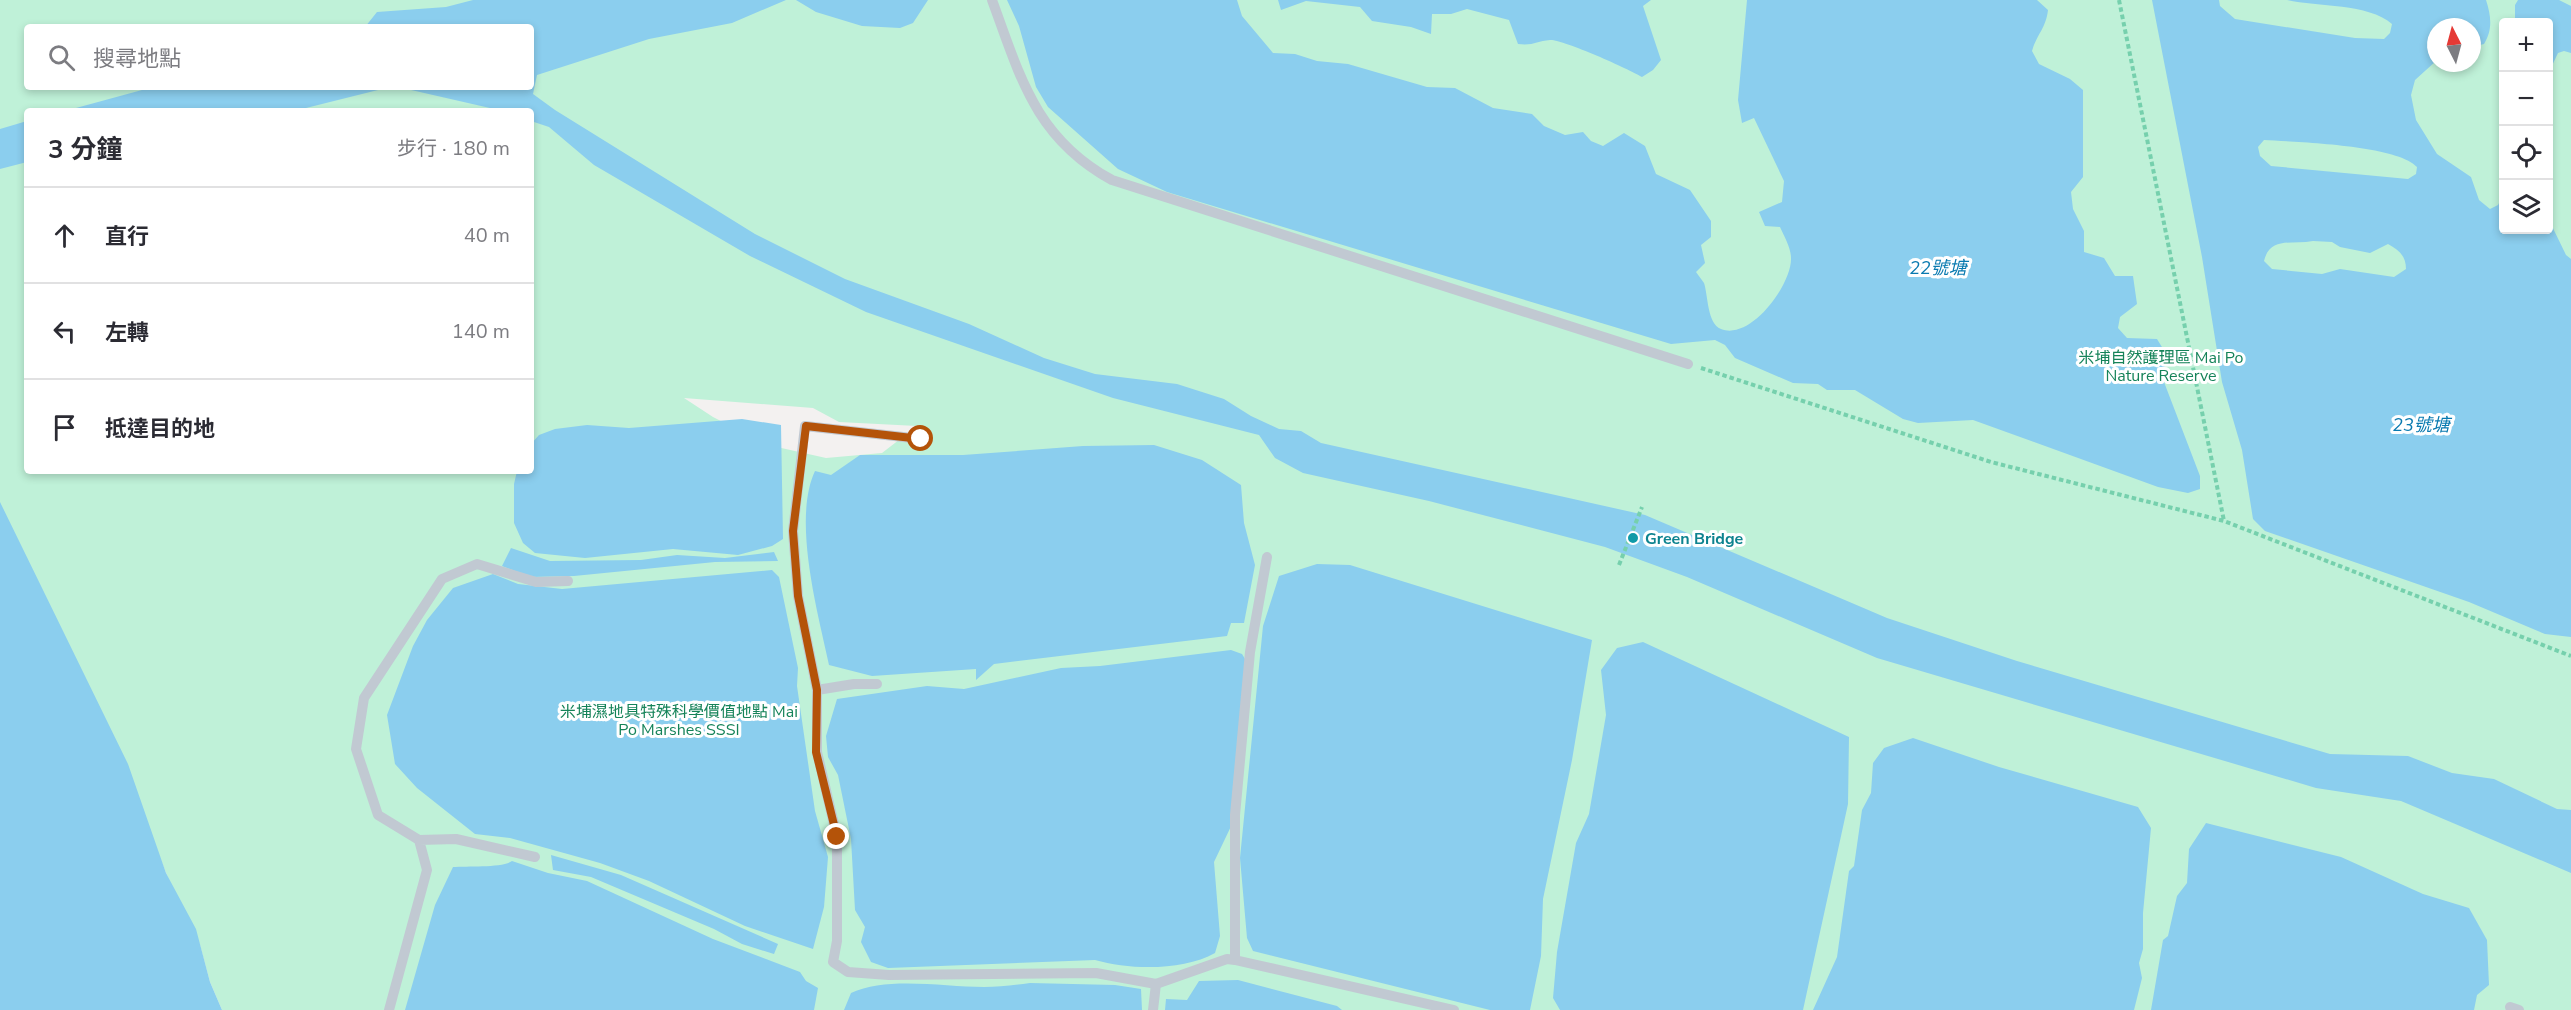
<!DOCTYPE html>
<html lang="zh-TW">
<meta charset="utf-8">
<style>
:root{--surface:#fff;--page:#f7f7f7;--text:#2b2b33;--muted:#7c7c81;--line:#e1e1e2}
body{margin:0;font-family:"Nunito Sans","Noto Sans TC",sans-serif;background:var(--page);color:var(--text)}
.controls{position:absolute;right:18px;top:18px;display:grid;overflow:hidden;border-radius:6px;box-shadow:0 3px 9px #0003}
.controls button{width:54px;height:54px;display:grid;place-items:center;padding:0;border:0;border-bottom:2px solid var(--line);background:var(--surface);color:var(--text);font:30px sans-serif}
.compass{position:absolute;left:2427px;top:18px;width:54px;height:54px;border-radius:50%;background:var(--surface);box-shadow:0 3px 9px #0003;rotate:354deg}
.stop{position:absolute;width:18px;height:18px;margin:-14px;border:4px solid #b45309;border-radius:50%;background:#fff}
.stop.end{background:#b45309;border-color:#fff;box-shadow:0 2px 6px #0008}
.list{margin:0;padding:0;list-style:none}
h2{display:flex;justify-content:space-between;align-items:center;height:78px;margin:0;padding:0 24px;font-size:26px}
h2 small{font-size:20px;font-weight:400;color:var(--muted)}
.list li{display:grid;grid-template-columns:39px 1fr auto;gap:18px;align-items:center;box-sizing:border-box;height:96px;padding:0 24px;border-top:2px solid var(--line)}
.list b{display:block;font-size:22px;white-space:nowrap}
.list em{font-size:20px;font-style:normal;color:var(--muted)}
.icon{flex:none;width:33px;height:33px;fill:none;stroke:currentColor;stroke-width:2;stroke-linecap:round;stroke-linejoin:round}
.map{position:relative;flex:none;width:2571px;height:1010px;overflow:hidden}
.search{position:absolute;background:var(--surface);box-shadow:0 3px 9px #0003;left:24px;top:24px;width:510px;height:66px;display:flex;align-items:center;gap:15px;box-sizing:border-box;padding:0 21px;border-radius:6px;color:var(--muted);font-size:22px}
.panel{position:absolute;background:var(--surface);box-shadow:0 3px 9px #0003;left:24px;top:108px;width:510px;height:366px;border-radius:6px}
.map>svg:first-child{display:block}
.green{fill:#bff1d8;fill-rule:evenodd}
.water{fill:#8bceee;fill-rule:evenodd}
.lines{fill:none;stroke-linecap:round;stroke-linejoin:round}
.path{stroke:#76d0ad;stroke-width:4;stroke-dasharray:4.5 3;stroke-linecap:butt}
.service{stroke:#c1c9d2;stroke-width:10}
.route{stroke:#b45309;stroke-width:8}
.culture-dot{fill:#0f9aa8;stroke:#fff;stroke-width:2}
.labels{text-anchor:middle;stroke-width:6;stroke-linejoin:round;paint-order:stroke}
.park-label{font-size:16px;fill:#158359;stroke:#fff}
.culture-label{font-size:16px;font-weight:bold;fill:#0d838f;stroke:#fff;text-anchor:start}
.water-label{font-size:18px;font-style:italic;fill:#097ab0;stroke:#fff}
</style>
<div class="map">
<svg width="2571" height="1010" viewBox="0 0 2571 1010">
<rect width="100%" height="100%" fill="#f3f1f0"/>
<path class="green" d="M0,0H2571V1010H222L210,982L200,945L166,873L124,764L0,511ZM2504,22H2548V230H2504ZM27,27H531V87H27ZM2436,27H2472V63H2436ZM27,111H531V471H27ZM684,398L813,408L839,422L917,426L882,453L826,458L768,445L713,417Z"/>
<path class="water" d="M473,0H786L732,23L649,39L537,75L533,94L555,110L755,234L845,279L969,324L1044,358L1095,374L1177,384L1224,399L1251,416L1279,429L1301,431L1321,443L1645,515L1887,618L2017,661L2330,754L2408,756L2452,773L2494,779L2557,809L2571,810V873L2401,801L2316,788L1877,658L1687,577L1605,547L1429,501L1303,473L1275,458L1259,435L1113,398L866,312L750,256L594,165L549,127L531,121V111H503L398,87H531V27H365L377,12L446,7Z
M796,0H928L913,23L900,28L862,26L816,12Z
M1007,0H1237L1242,16L1273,53L1295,54L1317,61L1348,64L1427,87L1455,88L1493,108L1532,114L1544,126L1565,135L1583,132L1591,141L1603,146L1624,133L1645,146L1656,174L1690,190L1711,221V237L1701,245L1705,263L1696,272C1698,275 1702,280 1704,283C1708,294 1707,324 1721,329C1751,341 1792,284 1791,258C1791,248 1784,236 1780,227L1765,226L1759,212L1782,202L1784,181L1754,118L1742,123L1738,100L1747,0H2037L2048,10C2046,28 2037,34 2032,51L2039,64L2070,79L2083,90V177L2071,192L2073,209L2084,231V252L2104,258L2115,276H2133L2137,304L2120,317L2118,328L2127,338L2157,339L2165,352L2164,382L2200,476V489L2188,493L2158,487L1973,420L1918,423L1903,419L1855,390H1827L1818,384L1793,383L1735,358L1725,345L1715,340L1671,344L1167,192L1118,169L1048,107L1036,87L1019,26Z
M1278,0H1651L1643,6L1661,60L1653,70L1642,77C1629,69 1562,39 1550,40C1537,41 1533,46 1518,44L1509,20L1467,9L1451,14H1432L1431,34L1411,27L1372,21L1360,7L1306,1L1281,10Z
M2152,0H2219L2220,6L2235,19L2355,38L2384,39L2390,33L2392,24C2368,3 2318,7 2287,0H2486C2491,16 2493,29 2484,44L2472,47V27H2436V61L2415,80L2411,95L2416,120L2437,154L2471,177L2479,200L2490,209L2498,205L2503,195L2504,230H2548L2549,220L2566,255L2571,259V637L2545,634L2469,602L2265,531L2253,519L2242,450L2222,382L2202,257ZM2264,140C2297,142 2397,145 2417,167L2416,174L2408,179L2271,166L2260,156L2258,147ZM2313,241L2332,242L2340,247L2370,253L2388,244C2399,250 2406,256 2406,269L2394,277L2340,269L2322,274L2272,269L2264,261C2270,236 2292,245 2313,241Z
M2518,0H2559L2571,6V53L2564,51L2558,53L2549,72L2548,22H2515V5Z
M153,87H390L294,111H65Z
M27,121V162L0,169V129Z
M742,419L781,425L783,539L772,546L738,555L673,549L585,558L535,553L523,543L514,523V484L517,471H531V444L539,435L555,429L587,425L629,428Z
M1154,445L1202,460L1241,485L1244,523L1255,565L1244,623H1231L1227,636L994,664L976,680V669L872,676L829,665C818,613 792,520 815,471L831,475L860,455H963L1083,446Z
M0,502L128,764L166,873L196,929L210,982L222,1010H0Z
M511,548L550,561L641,560L677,555L725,558L774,552L778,561L715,562L574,576L530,577L502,566Z
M1317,564L1350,565L1592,640L1572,760L1543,899L1541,956L1530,1010H1490L1253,951L1247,938L1240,858L1263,626L1279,576Z
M772,570L779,577L798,668L797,686L815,811L828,857L824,907L813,949L745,926L649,881L600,863L510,838L475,834L417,788L395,764L387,715L413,646L427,620L453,588L493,574L518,584L562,589Z
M1643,642L1849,737L1848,804L1803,1010H1560L1553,998L1557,952L1576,843L1589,814L1606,715L1601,670L1617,648Z
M1231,650L1242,654L1250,667L1234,820L1214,862L1220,936L1215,953C1183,971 1130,970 1095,960L888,968L871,962L861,942L865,927L855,910L851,839L838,775L828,757L826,736L837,699L927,686L964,689L1061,668L1100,666Z
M1913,738L1999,767L2138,807L2151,828L2143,913V949L2139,963L2142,978L2134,1010H1813L1837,957L1849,871L1854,866L1862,810L1871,793L1873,763L1884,748Z
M2206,823L2341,857L2423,894L2469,908L2487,940L2489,985L2477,995L2474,1010H2151L2163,940L2168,936L2177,896L2187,883L2189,849Z
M551,855L621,875L778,944L774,954L742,944L714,929L591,877L553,870Z
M512,861L548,873L587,881L713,939L800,972L806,981L818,988L814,1010H405L435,905L453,867C468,866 503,868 512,861Z
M1238,980L1337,1006L1342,1010H1165L1166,999L1187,1000L1199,981Z
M1030,983L1115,985L1141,989L1142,1010H844L851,993C887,976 944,987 984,987C999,987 1015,985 1030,983Z"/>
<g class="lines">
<path class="path" d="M2119,0L2224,521
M1701,368L1991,462L2224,521L2571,656
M1619,565L1642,507"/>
<path class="service" d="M992,0C1020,76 1035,138 1112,180L1688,364
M921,439L805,426L793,531L798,596L817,690V752L837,837V941L833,962L848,972L889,975L1096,973L1156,984L1227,959L1235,960L1454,1010
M817,690L854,684H877
M419,840L378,815L356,749L364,698L442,579L477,564L536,582L568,581
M1235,960V815L1250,652L1267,557
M2510,1007L2519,1010
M389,1010L427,870L419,840L456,839L535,857
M1153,1010L1156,984"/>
</g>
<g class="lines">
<path class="route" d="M837,837L816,752L817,690L798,596L793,531L806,426L921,439"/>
</g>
<circle class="culture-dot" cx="1633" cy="538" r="6"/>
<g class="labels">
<g class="park-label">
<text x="2161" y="363">米埔自然護理區 Mai Po<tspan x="2161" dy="18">Nature Reserve</tspan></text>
<text x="679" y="717">米埔濕地具特殊科學價值地點 Mai<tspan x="679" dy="18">Po Marshes SSSI</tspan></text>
</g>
<g class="culture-label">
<text x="1645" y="544">Green Bridge</text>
</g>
<g class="water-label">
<text x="1938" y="274">22號塘</text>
<text x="2421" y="431">23號塘</text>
</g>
</g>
</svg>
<div class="controls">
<button>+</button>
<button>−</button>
<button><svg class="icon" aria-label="locate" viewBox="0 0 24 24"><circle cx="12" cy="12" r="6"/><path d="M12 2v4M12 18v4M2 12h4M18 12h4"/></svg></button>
<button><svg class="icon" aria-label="layers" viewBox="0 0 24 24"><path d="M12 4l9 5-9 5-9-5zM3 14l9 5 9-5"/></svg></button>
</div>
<svg class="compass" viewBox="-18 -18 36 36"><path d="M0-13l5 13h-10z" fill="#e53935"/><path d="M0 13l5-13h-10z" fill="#7c7c81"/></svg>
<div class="stop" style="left:921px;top:439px"></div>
<div class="stop end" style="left:837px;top:837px"></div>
<div class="search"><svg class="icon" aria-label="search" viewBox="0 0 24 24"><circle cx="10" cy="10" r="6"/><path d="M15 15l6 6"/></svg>搜尋地點</div>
<section class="panel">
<h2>3 分鐘<small>步行 · 180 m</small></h2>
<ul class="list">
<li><svg class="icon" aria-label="ahead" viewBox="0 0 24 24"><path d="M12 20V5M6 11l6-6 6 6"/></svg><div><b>直行</b></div><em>40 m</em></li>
<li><svg class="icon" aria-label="left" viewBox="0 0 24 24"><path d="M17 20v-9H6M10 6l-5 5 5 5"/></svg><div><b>左轉</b></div><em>140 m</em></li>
<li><svg class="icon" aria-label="arrive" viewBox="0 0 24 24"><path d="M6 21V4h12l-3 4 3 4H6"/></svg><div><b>抵達目的地</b></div></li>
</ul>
</section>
</div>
